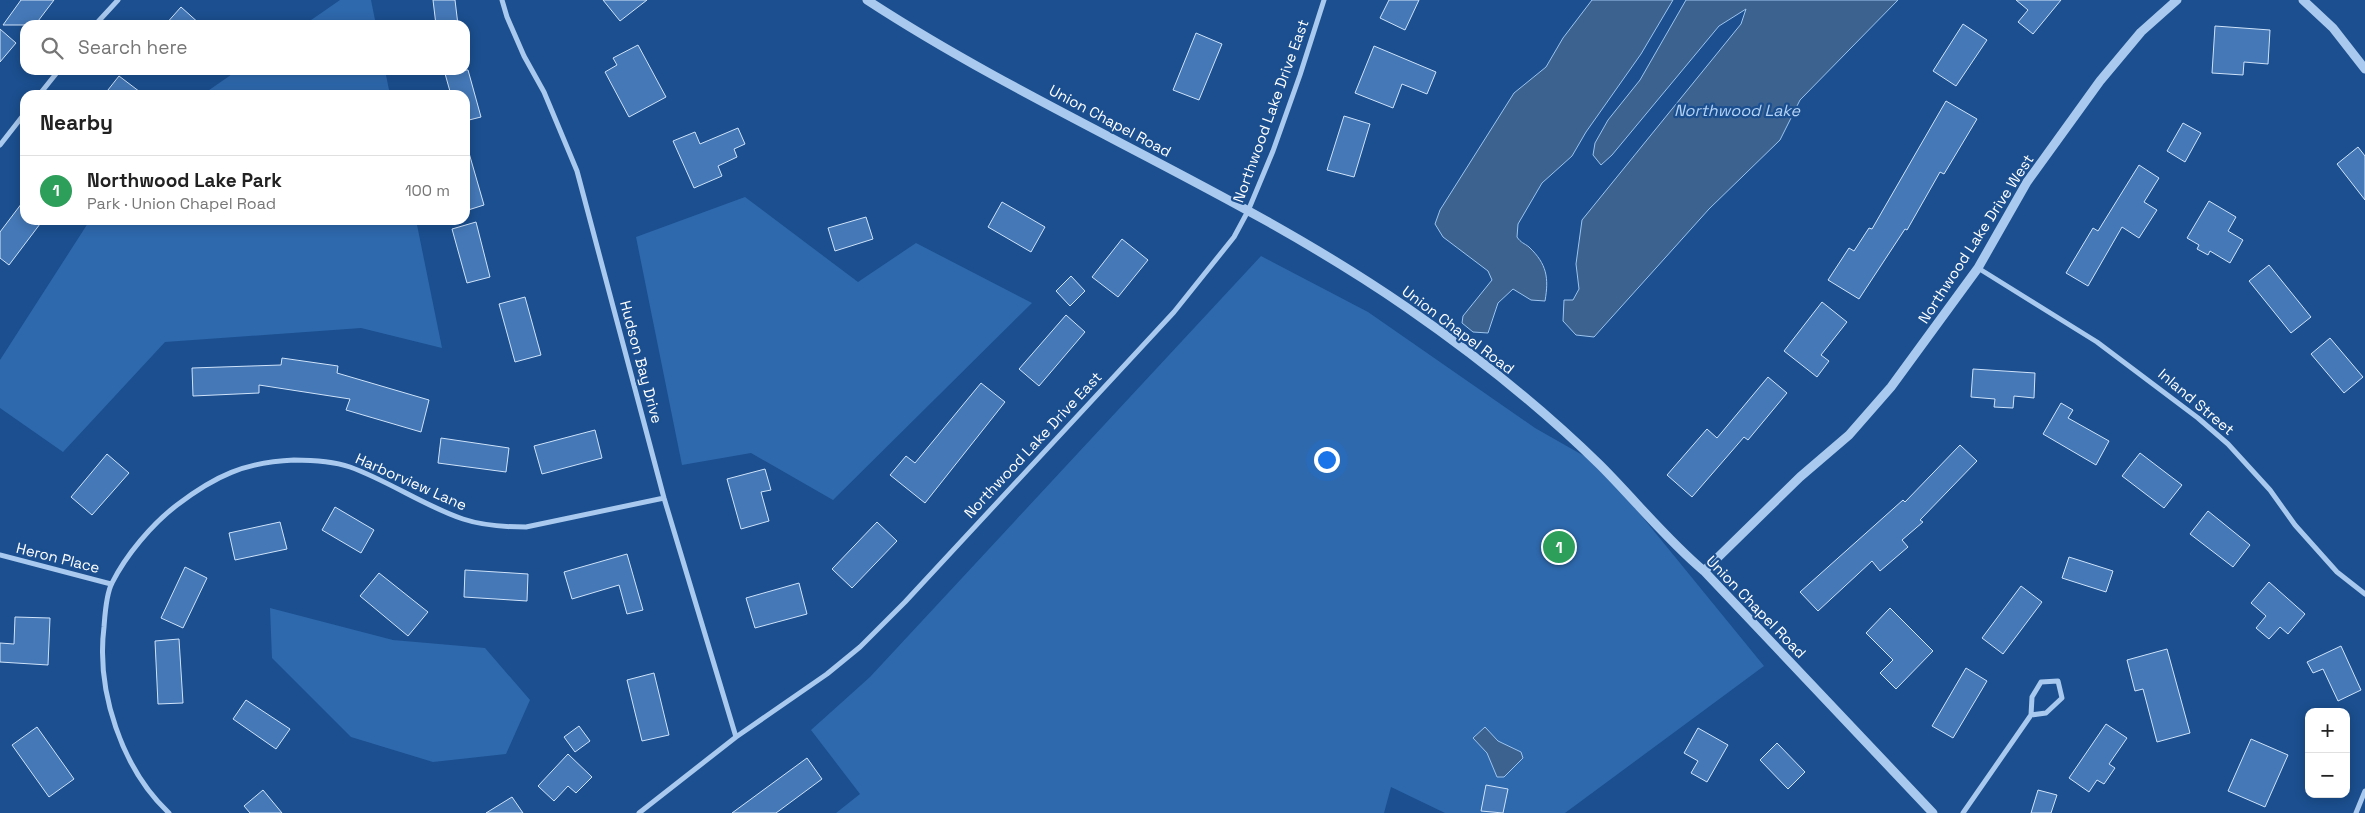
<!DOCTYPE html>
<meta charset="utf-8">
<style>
:root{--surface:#fff;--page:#f6f6f6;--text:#222;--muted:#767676;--line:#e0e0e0;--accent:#857141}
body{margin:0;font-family:"Space Grotesk",sans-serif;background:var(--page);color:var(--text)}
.controls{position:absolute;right:15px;bottom:15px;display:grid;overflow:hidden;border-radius:10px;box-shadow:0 2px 12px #0003}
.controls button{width:45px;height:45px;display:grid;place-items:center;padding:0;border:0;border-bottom:1px solid var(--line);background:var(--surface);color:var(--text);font:25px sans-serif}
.you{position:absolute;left:1326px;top:459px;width:18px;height:18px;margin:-12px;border:4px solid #fff;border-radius:50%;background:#1a73e8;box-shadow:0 0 0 8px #1a73e833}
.badge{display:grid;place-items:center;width:32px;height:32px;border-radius:50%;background:var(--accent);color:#fff;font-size:16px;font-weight:700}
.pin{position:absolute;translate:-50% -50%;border:2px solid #fff;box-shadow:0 1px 5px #0006}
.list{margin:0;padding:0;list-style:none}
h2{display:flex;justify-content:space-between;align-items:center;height:65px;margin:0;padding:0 20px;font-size:21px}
h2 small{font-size:16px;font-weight:400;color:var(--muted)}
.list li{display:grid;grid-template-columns:32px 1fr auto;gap:15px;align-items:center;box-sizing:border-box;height:70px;padding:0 20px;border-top:1px solid var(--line)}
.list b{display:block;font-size:19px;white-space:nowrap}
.list p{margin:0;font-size:16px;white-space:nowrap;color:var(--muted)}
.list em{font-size:16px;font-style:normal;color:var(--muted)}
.icon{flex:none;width:28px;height:28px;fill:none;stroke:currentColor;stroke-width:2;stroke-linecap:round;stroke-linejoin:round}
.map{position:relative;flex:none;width:2365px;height:813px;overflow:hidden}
.search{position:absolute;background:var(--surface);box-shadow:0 2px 12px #0003;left:20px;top:20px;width:450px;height:55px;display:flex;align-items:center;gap:12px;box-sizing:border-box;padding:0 18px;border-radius:15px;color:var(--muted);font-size:19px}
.panel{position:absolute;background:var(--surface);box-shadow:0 2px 12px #0003;left:20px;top:90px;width:450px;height:135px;border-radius:15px}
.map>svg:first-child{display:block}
.green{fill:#2e69ad}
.water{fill:#3c6290;stroke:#9cc4f0}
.building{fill:#4478b7;stroke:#cfe3fa}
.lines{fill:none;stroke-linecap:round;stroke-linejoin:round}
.minor{stroke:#a9c9ee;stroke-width:5}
.tertiary{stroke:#a9c9ee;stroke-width:9}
.labels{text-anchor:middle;stroke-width:4.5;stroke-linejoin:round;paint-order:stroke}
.street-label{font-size:15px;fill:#fff;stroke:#1b4f8f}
.water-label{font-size:16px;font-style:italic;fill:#b5d3f5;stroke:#1b4f8f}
</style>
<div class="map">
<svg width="2365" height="813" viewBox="0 0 2365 813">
<rect width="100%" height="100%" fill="#1b4f8f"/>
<path class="green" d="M340,0H371L376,25H304Z
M238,70H385L390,95H202Z
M745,197L858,282L916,243L1032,303L833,500L751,453L682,465L636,237Z
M90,220H416L442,348L361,328L165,342L63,452L0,408V360Z
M1261,256L1368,312L1535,428L1600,465L1764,666L1565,813H1445L1391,787L1384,813H836L860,794L811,730L870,677Z
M270,608L393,640L485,648L530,700L506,754L433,762L351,737L272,658Z"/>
<path class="water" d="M1592,0H1673L1641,54L1586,132L1572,156L1542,183L1518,224L1517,237C1521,243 1524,243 1529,247C1547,264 1549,278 1545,301L1531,300L1513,289L1498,303L1488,333L1473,332L1462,323L1463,316L1492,280L1488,271L1443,237L1435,224L1440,210L1514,93L1546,67L1563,38Z
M1686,0H1898L1800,100L1780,140L1709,209L1594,337L1576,335L1563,321L1564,300H1573L1579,289L1576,264L1582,220L1741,24L1746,9L1719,26L1612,155L1601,165L1593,155L1595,143L1608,120L1640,80Z
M1485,727L1498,741L1521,752L1523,758L1504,777H1497L1487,753L1473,738Z"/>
<path class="building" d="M21,0H54L35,25H3Z
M433,0H455L458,25H436Z
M603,0H647L620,21Z
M1389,0H1419L1405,30L1380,18Z
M2016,0H2061L2033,34L2018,22L2028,10Z
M181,7L201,25H165Z
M1963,24L1987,40L1956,86L1933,71Z
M2215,26L2270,30L2268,64L2244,62L2243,75L2212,73Z
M0,29L16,43L0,62Z
M1196,33L1222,44L1199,100L1173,90Z
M638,45L666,97L629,117L605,72L617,65L613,58Z
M1374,46L1436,72L1427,94L1402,84L1393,108L1355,93Z
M444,70H468L481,117L465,121V95H451Z
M119,76L144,95H104Z
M1946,101L1977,119L1944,174L1940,172L1907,230L1905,229L1859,299L1828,280L1849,248L1854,251L1869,228L1872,229Z
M1344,116L1370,124L1354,177L1327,170Z
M2183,123L2201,133L2185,162L2167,151Z
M738,128L745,144L734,149L737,157L718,166L722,176L694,188L673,141L695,132L700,144Z
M2358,147L2365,156V200L2337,164Z
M469,153L484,205L465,211V154Z
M2139,165L2159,178L2144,202L2157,210L2139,238L2122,227L2088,286L2066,273L2093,228L2098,231Z
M25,199V220H43L9,265L0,258V232Z
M2209,201L2236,217L2228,231L2243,240L2230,263L2210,251L2208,255L2197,249L2199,245L2187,238Z
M1002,202L1045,227L1031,252L988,227Z
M866,217L873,239L835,251L828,228Z
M476,222L490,277L467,283L452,229Z
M1122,239L1148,260L1118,297L1092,277Z
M2269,265L2311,317L2291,333L2249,281Z
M1071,276L1085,291L1070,306L1056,291Z
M525,297L541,355L515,362L499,304Z
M1822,302L1847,322L1821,355L1829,361L1817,377L1784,351Z
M1066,315L1085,332L1039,386L1019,369Z
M2330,338L2363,377L2344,393L2311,354Z
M282,358L338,366L337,373L429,400L421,432L346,410L350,399L259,385V393L193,396L192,368L281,365Z
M1973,369L2035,373L2034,398L2014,396L2013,408L1994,407L1995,399L1971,397Z
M1768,377L1787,393L1748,440L1744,437L1692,497L1667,475L1707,429L1717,438Z
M981,383L1005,402L925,503L890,475L906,456L915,463Z
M2061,403L2073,410L2068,418L2109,441L2096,465L2043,434Z
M595,430L602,458L542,474L534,446Z
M441,438L509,448L506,472L438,463Z
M1960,445L1977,461L1920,520L1923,522L1902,540L1908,547L1880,571L1872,561L1818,611L1800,592L1903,500L1905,502Z
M2140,453L2182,485L2164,508L2122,476Z
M107,454L129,473L92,515L71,497Z
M765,469L771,490L761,492L769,521L741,529L727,479Z
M335,507L374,530L361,553L322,530Z
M2208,511L2250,545L2233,567L2190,534Z
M280,522L287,549L235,560L229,533Z
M877,522L897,541L852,588L832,569Z
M627,554L643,610L627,614L619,585L572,599L564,572Z
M2069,557L2113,571L2106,592L2062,578Z
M185,567L207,578L183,628L161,618Z
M465,570L528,574L527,601L464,597Z
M379,573L428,612L408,636L360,596Z
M2269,582L2305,614L2288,634L2280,627L2269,639L2256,628L2266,616L2251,603Z
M799,583L807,614L755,628L746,598Z
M2021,586L2042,602L2003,654L1982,638Z
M1890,608L1933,651L1896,689L1880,673L1893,660L1866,633Z
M15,617L50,618L48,665L0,662V643L14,644Z
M179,639L183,703L158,704L155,641Z
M2341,646L2361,690L2338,701L2323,669L2313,673L2307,662Z
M2167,649L2190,733L2157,742L2143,689L2135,691L2127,660Z
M1966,668L1987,681L1953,738L1932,726Z
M654,673L669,735L642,741L627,680Z
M246,700L290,729L276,749L233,719Z
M2106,724L2127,738L2109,764L2115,768L2104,784L2097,780L2089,792L2069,778Z
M579,726L590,741L575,752L564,737Z
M37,727L74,779L49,797L12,745Z
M1698,728L1728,745L1707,782L1691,773L1698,761L1684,753Z
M2251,739L2288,755L2265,807L2228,791Z
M1777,743L1805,772L1788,789L1760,760Z
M568,754L592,777L576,793L568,786L554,801L538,786Z
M807,758L822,779L776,813H732Z
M1486,785L1508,789L1503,813L1481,811Z
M263,790L282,813H250L244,806Z
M2038,790L2057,795L2051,813H2031Z
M512,797L523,813H486Z"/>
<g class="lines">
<path class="minor" d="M502,0L507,17L524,56L544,92L577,171L664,498L736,737
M95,25L118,0
M39,95L59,70
M0,145L25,113
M1978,268L2097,342L2198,418L2228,444L2270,490L2295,525L2337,572L2365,594
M0,555L111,584
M2058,681L2062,698L2046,713L2031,715L2032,697L2041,682Z
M169,813C122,769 96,691 104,627C105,614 106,594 112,583C126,555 152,524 177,505C215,476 245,462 294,460C312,460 332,461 350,467C389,481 424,506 463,519C484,526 505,527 526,527L664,498
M639,813L736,737L827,674L860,647L905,602L1174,312L1234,237L1248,211L1273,151L1300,75L1324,0
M1963,813L2031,715
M2356,813L2365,791"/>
<path class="tertiary" d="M867,0C1040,113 1235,189 1406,307C1474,354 1541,407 1600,465C1635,500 1666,539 1704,571L1933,813
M2303,0L2333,28L2365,69
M1704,571L1800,477L1849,435L1891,387L1978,268L2027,182L2100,81L2141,32L2177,0"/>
</g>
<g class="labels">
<g class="street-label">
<text transform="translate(1271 111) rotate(-70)" y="5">Northwood Lake Drive East</text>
<text transform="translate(1110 121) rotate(28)" y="5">Union Chapel Road</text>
<text transform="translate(1976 239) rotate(-57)" y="5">Northwood Lake Drive West</text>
<text transform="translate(1458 330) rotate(37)" y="5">Union Chapel Road</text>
<text transform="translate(641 362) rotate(75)" y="5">Hudson Bay Drive</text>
<text transform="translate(2196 402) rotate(40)" y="5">Inland Street</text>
<text transform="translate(1033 445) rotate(-47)" y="5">Northwood Lake Drive East</text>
<text transform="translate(411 482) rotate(24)" y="5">Harborview Lane</text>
<text transform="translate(58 558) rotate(14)" y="5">Heron Place</text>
<text transform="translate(1756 607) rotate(46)" y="5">Union Chapel Road</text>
</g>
<g class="water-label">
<text x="1737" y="116">Northwood Lake</text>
</g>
</g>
</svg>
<div class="controls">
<button>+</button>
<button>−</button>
</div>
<div class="you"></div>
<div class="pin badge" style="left:1559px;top:547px;background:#2e9e5b">1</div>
<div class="search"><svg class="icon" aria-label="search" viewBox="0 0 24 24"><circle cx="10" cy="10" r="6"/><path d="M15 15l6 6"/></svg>Search here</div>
<section class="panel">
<h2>Nearby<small></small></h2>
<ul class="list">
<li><span class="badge" style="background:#2e9e5b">1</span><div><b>Northwood Lake Park</b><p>Park · Union Chapel Road</p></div><em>100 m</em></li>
</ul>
</section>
</div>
